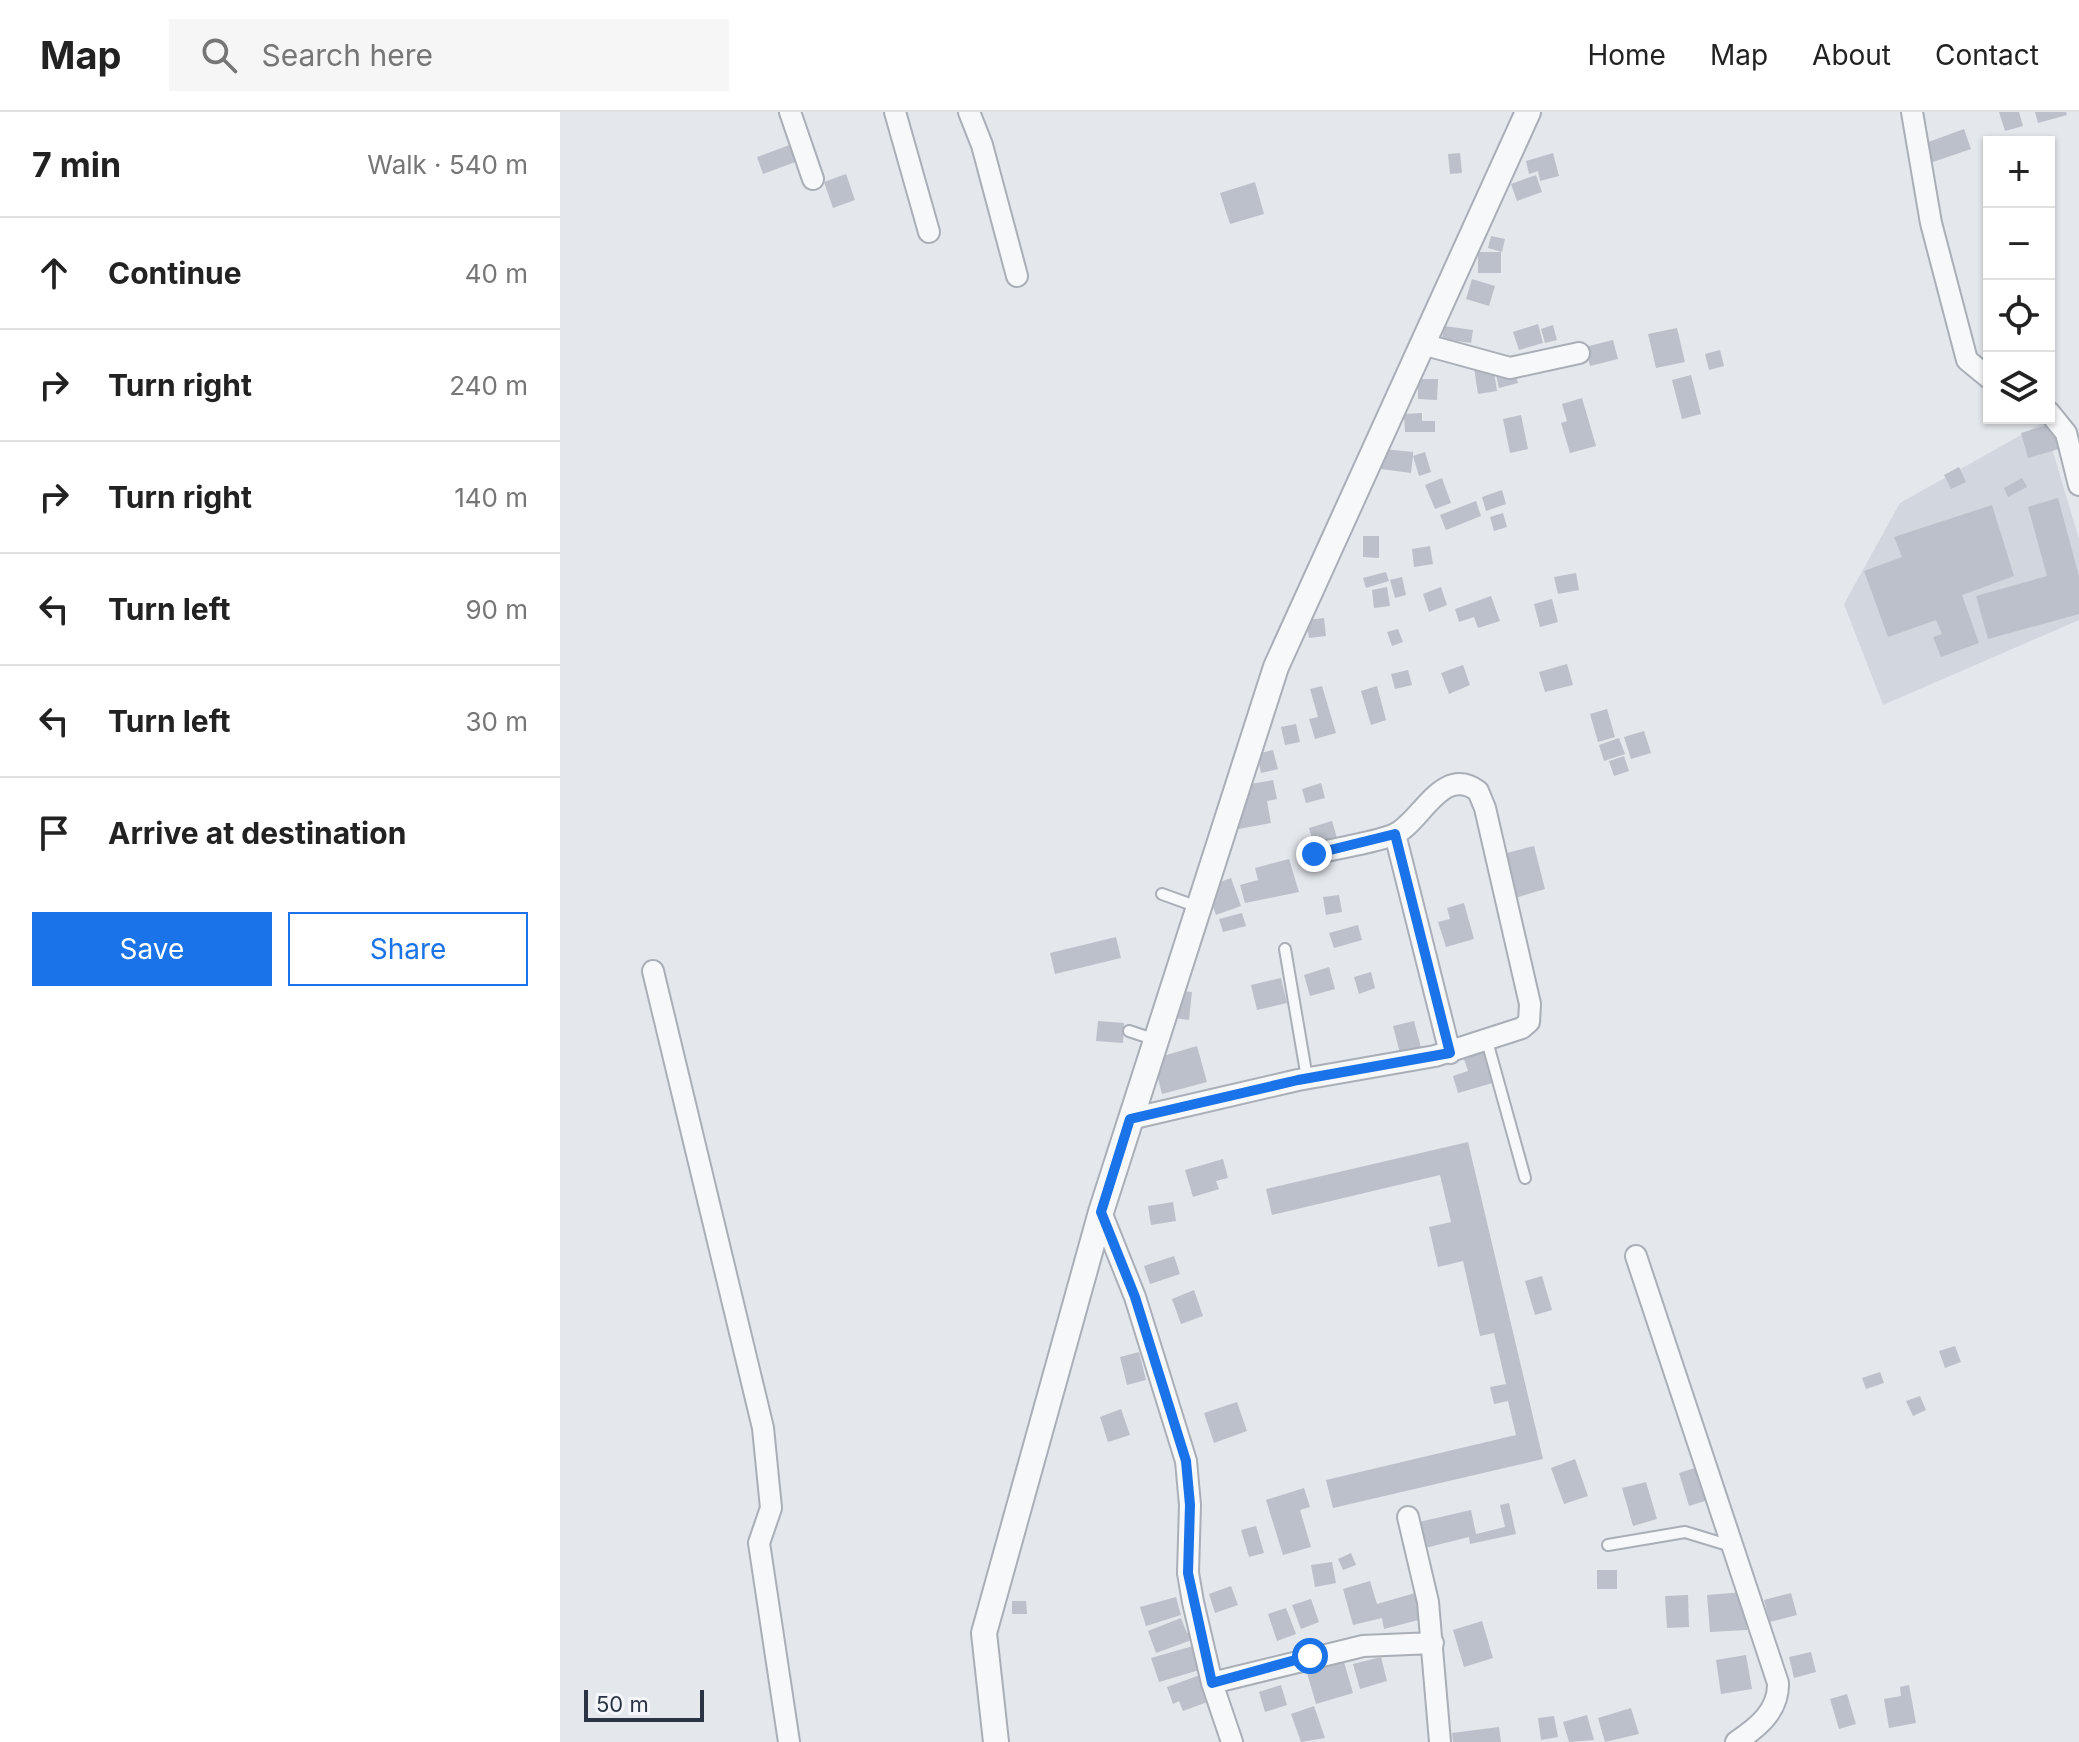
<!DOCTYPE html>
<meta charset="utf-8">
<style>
:root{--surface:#fff;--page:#f6f6f6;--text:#222;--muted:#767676;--line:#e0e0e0;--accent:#1a73e8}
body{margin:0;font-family:Inter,sans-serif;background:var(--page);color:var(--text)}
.controls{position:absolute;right:24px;top:24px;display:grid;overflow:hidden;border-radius:0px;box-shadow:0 2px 6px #0004}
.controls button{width:72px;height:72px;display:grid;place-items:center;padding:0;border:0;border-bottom:2px solid var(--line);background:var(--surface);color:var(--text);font:40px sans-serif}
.scale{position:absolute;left:24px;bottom:20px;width:120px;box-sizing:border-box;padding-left:8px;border:4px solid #2b3445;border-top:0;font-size:22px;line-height:28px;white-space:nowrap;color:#2b3445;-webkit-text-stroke:6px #f4f6f9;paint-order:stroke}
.stop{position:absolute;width:24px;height:24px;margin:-18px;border:6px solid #1a73e8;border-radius:50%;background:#fff}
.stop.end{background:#1a73e8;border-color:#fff;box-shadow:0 2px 8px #0008}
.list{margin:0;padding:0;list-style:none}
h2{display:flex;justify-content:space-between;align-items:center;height:104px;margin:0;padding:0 32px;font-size:34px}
h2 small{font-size:26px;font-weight:400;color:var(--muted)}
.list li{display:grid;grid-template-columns:52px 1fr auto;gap:24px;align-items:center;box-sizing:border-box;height:112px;padding:0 32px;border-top:2px solid var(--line)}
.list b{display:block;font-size:30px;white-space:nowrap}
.list em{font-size:26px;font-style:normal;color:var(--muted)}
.actions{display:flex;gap:16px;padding:24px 32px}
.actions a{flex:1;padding:18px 0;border:2px solid var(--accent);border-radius:0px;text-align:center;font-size:28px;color:var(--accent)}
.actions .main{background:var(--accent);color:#fff}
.icon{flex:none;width:44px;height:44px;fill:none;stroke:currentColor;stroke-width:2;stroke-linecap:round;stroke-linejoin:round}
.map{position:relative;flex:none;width:1519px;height:1630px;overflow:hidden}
header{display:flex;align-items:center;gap:48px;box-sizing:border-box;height:112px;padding:0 40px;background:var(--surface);border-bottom:2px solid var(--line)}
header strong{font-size:38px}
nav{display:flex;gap:44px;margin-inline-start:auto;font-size:28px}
.search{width:560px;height:72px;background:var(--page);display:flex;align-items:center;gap:20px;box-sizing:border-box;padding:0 28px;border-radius:0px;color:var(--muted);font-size:30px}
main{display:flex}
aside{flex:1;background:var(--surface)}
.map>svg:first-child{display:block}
.built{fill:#d2d6de}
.building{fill:#bbc0ca}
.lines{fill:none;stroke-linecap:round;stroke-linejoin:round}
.service-casing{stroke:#a9aeb7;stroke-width:14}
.minor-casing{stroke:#a9aeb7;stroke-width:24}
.tertiary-casing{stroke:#a9aeb7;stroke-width:28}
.service{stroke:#f7f8fa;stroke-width:10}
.minor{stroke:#f7f8fa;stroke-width:20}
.tertiary{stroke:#f7f8fa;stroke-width:24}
.route{stroke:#1a73e8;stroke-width:10}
</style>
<header>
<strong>Map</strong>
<div class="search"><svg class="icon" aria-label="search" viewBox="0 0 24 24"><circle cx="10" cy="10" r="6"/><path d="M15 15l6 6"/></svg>Search here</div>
<nav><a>Home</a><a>Map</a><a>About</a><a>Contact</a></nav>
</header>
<main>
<aside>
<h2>7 min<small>Walk · 540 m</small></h2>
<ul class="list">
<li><svg class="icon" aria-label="ahead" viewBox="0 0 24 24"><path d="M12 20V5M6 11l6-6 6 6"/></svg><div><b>Continue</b></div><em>40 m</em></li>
<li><svg class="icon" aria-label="right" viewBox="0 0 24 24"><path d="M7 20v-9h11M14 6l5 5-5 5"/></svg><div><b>Turn right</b></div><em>240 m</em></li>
<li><svg class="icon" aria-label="right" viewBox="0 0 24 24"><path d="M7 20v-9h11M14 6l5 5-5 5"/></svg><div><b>Turn right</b></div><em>140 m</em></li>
<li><svg class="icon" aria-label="left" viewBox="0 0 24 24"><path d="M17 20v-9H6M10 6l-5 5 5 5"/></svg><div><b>Turn left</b></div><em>90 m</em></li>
<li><svg class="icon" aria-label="left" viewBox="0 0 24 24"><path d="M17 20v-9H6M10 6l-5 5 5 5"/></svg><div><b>Turn left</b></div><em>30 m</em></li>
<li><svg class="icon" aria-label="arrive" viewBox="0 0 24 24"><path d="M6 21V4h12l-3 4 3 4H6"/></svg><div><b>Arrive at destination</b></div></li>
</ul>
<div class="actions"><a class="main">Save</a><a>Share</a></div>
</aside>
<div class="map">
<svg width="1519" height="1630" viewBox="0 0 1519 1630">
<rect width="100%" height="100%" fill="#e4e7ec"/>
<path class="built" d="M1484,310L1519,427V508L1323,593L1284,492L1340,391Z"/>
<path class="building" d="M1439,0H1459L1463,14L1445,19Z
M1475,0H1506L1507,3L1478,11Z
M1404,17L1411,37L1370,51L1363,32Z
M248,26L254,43L203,62L197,45Z
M900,41L902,61L890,62L888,42Z
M993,41L999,64L980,69L978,59L969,62L966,49Z
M286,62L295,88L273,96L264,70Z
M976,63L982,80L957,89L951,72Z
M695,70L704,102L670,112L660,81Z
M931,124L945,127L942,140L928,136Z
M918,140H941V161H918Z
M912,167L935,174L929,194L906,187Z
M978,212L983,231L959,238L953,220Z
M993,213L997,228L985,231L981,217Z
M884,214L913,218L911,231L882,227Z
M1117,216L1125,250L1096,256L1088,222Z
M1053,228L1058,247L1030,254L1025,235Z
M1160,238L1164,254L1149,258L1145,242Z
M952,250L958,271L939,276L934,254Z
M933,253L937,279L918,282L914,256Z
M1131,263L1141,302L1122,307L1112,268Z
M858,267H878L877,288L858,287Z
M1022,286L1036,334L1010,341L1001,311L1007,309L1002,292Z
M862,301V309H875V320H845L844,302Z
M961,303L968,337L950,341L943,307Z
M1492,312L1499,337L1468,346L1461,321Z
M823,337L853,340V344L865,340L871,360L859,364L853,344L851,361L821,357Z
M1399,355L1406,370L1391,377L1384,363Z
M882,366L891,391L875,397L865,373Z
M1462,366L1467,375L1448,385L1444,376Z
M942,378L946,392L926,399L922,385Z
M1498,386L1519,464V502L1428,527L1416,484L1487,464L1468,395Z
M916,389L921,404L886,418L880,403Z
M1432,393L1454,464L1402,483L1419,531L1381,545L1373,525L1382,522L1376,508L1328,525L1304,459L1342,445L1334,425Z
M943,401L947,415L934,419L930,405Z
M803,424H819V446L803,445Z
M870,434L873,452L854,455L852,437Z
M826,460L829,469L806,476L803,466Z
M1016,461L1019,478L998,482L994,465Z
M842,465L846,483L835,486L830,468Z
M827,475L830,494L814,496L812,478Z
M881,475L887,493L869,500L863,482Z
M931,484L940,509L918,516L914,505L899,510L895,497Z
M992,487L998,510L980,515L974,492Z
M764,506L766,524L749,526L746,508Z
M838,517L843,530L832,534L827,520Z
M1007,552L1013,573L985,580L979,560Z
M903,553L910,573L889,582L881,561Z
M848,558L852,573L835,577L831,562Z
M762,574L776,621L755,627L749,607L758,605L750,577Z
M817,574L826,608L811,613L801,579Z
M1047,597L1055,625L1038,630L1030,602Z
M736,612L740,630L725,633L721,615Z
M1084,619L1091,641L1071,647L1064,625Z
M1059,626L1065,642L1044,649L1039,633Z
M713,638L718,657L701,661L697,642Z
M1064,644L1069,659L1054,664L1049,649Z
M713,668L717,687L707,689L711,711L668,719L679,674Z
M761,671L765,686L746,691L742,677Z
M772,709L777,726L754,733L749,716Z
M974,734L985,777L955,786L943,742Z
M729,747L739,780L685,791L680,773L698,768L695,756Z
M671,766L681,794L656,803L646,775Z
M779,783L782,800L766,803L763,785Z
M904,791L914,827L886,835L878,810L890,807L887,796Z
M682,801L686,814L663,820L659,807Z
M798,813L802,828L774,836L769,821Z
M556,825L561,846L495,862L490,841Z
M769,855L775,877L750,884L744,863Z
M811,860L815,876L799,882L794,865Z
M721,866L727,891L697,898L691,873Z
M611,878L632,880L629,908L607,905Z
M538,909L564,911L563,931L536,929Z
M854,909L861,936L840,941L833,914Z
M637,934L647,970L602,982L593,947Z
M926,938L936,970L898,981L893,964L908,959L903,944Z
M908,1030L983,1347L773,1396L766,1368L956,1323L948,1289L934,1292L930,1275L946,1272L934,1221L920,1224L903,1149L878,1155L869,1115L891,1110L880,1063L712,1103L706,1077Z
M663,1047L668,1066L656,1069L659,1077L633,1085L625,1058Z
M613,1090L616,1109L591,1113L588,1094Z
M614,1144L620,1162L590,1172L584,1154Z
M982,1164L992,1198L975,1203L965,1169Z
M634,1178L643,1204L621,1212L612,1187Z
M1395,1234L1401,1250L1385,1256L1379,1239Z
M579,1240L586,1268L567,1273L560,1245Z
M1320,1260L1324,1271L1306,1277L1302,1266Z
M1360,1284L1366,1298L1353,1304L1346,1289Z
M677,1290L687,1319L654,1331L644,1301Z
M561,1297L570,1323L548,1330L540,1305Z
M1015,1347L1028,1384L1004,1392L991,1356Z
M1138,1355L1148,1388L1129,1394L1119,1361Z
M1086,1370L1097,1407L1073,1414L1062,1376Z
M744,1376L750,1395L740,1398L751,1435L723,1443L706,1388Z
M949,1391L956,1422L910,1432L909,1425L865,1436L859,1410L911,1398L916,1422L945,1415L940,1393Z
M696,1414L704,1441L689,1445L681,1418Z
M791,1441L796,1453L783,1458L778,1447Z
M772,1450L776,1471L755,1475L751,1453Z
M1037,1458H1057V1477H1037Z
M810,1469L817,1492L855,1481L862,1507L824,1517L822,1506L793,1513L783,1477Z
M671,1474L678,1493L655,1501L649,1482Z
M1184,1480L1187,1518L1150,1520L1147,1483Z
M1231,1481L1237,1503L1210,1510L1204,1488Z
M1128,1483L1129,1515L1107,1516L1105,1484Z
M616,1485L621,1503L586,1514L580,1495Z
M751,1487L759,1510L741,1517L732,1493Z
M452,1489H466L467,1502H452Z
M726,1496L736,1522L717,1529L708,1502Z
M621,1506L627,1521L634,1519L637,1526L596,1541L588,1519Z
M922,1509L933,1546L904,1555L893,1518Z
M640,1532L646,1556L599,1570L591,1546Z
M1251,1540L1256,1560L1234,1566L1229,1545Z
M782,1543L793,1581L756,1592L745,1554Z
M1186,1543L1192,1577L1161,1582L1156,1548Z
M821,1545L827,1569L800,1577L793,1552Z
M640,1563L650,1589L623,1599L619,1589L613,1592L607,1575Z
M721,1573L727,1593L705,1600L699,1580Z
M1349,1573L1356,1611L1329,1616L1324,1587L1341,1584L1340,1575Z
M1287,1582L1296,1612L1279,1617L1270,1587Z
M754,1594L765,1626L741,1630L731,1602Z
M1071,1596L1079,1622L1045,1630L1038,1606Z
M1027,1603L1034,1628L1009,1630L1003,1610Z
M994,1604L998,1625L981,1628L978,1606Z
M939,1615L941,1630H893L892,1621Z"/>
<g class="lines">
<defs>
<path id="service" d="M602,782L638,795
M725,837L747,966
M569,919L596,928
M927,929L965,1066
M1048,1433L1125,1420L1171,1434"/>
<path id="minor" d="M230,0L253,67
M335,0L369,120
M409,0L422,33L457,164
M1352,0L1371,111L1407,248L1429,266
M862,232L950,256L1019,241
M1489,300L1506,321L1519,373
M835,722L890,941
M93,859L203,1316L211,1396L199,1431L229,1630
M570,1007L738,968L875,944L962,916L969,910L970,892L925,696L918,679C881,652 861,712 833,723C809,732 780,735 754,742
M541,1100L575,1185L626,1349L630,1393L628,1461L633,1490L652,1571L672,1630
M1076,1144L1218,1571C1219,1599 1197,1616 1176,1630
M848,1405L868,1490L880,1630
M652,1571L803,1534L873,1531"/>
<path id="tertiary" d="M436,1630L424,1521L541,1100L716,555L968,0"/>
</defs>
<use href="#service" class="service-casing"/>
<use href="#minor" class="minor-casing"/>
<use href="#tertiary" class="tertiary-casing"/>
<use href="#service" class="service"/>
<use href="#minor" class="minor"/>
<use href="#tertiary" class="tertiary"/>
</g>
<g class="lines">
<path class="route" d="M750,1544L652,1571L628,1461L630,1393L626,1349L575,1185L541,1100L570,1007L738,968L890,941L835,722L754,742"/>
</g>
</svg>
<div class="controls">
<button>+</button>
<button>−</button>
<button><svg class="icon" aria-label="locate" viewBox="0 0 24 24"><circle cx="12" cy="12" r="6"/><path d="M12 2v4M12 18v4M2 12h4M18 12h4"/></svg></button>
<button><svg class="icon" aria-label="layers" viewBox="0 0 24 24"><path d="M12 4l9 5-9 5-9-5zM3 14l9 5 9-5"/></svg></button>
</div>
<div class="scale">50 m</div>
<div class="stop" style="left:750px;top:1544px"></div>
<div class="stop end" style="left:754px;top:742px"></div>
</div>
</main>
